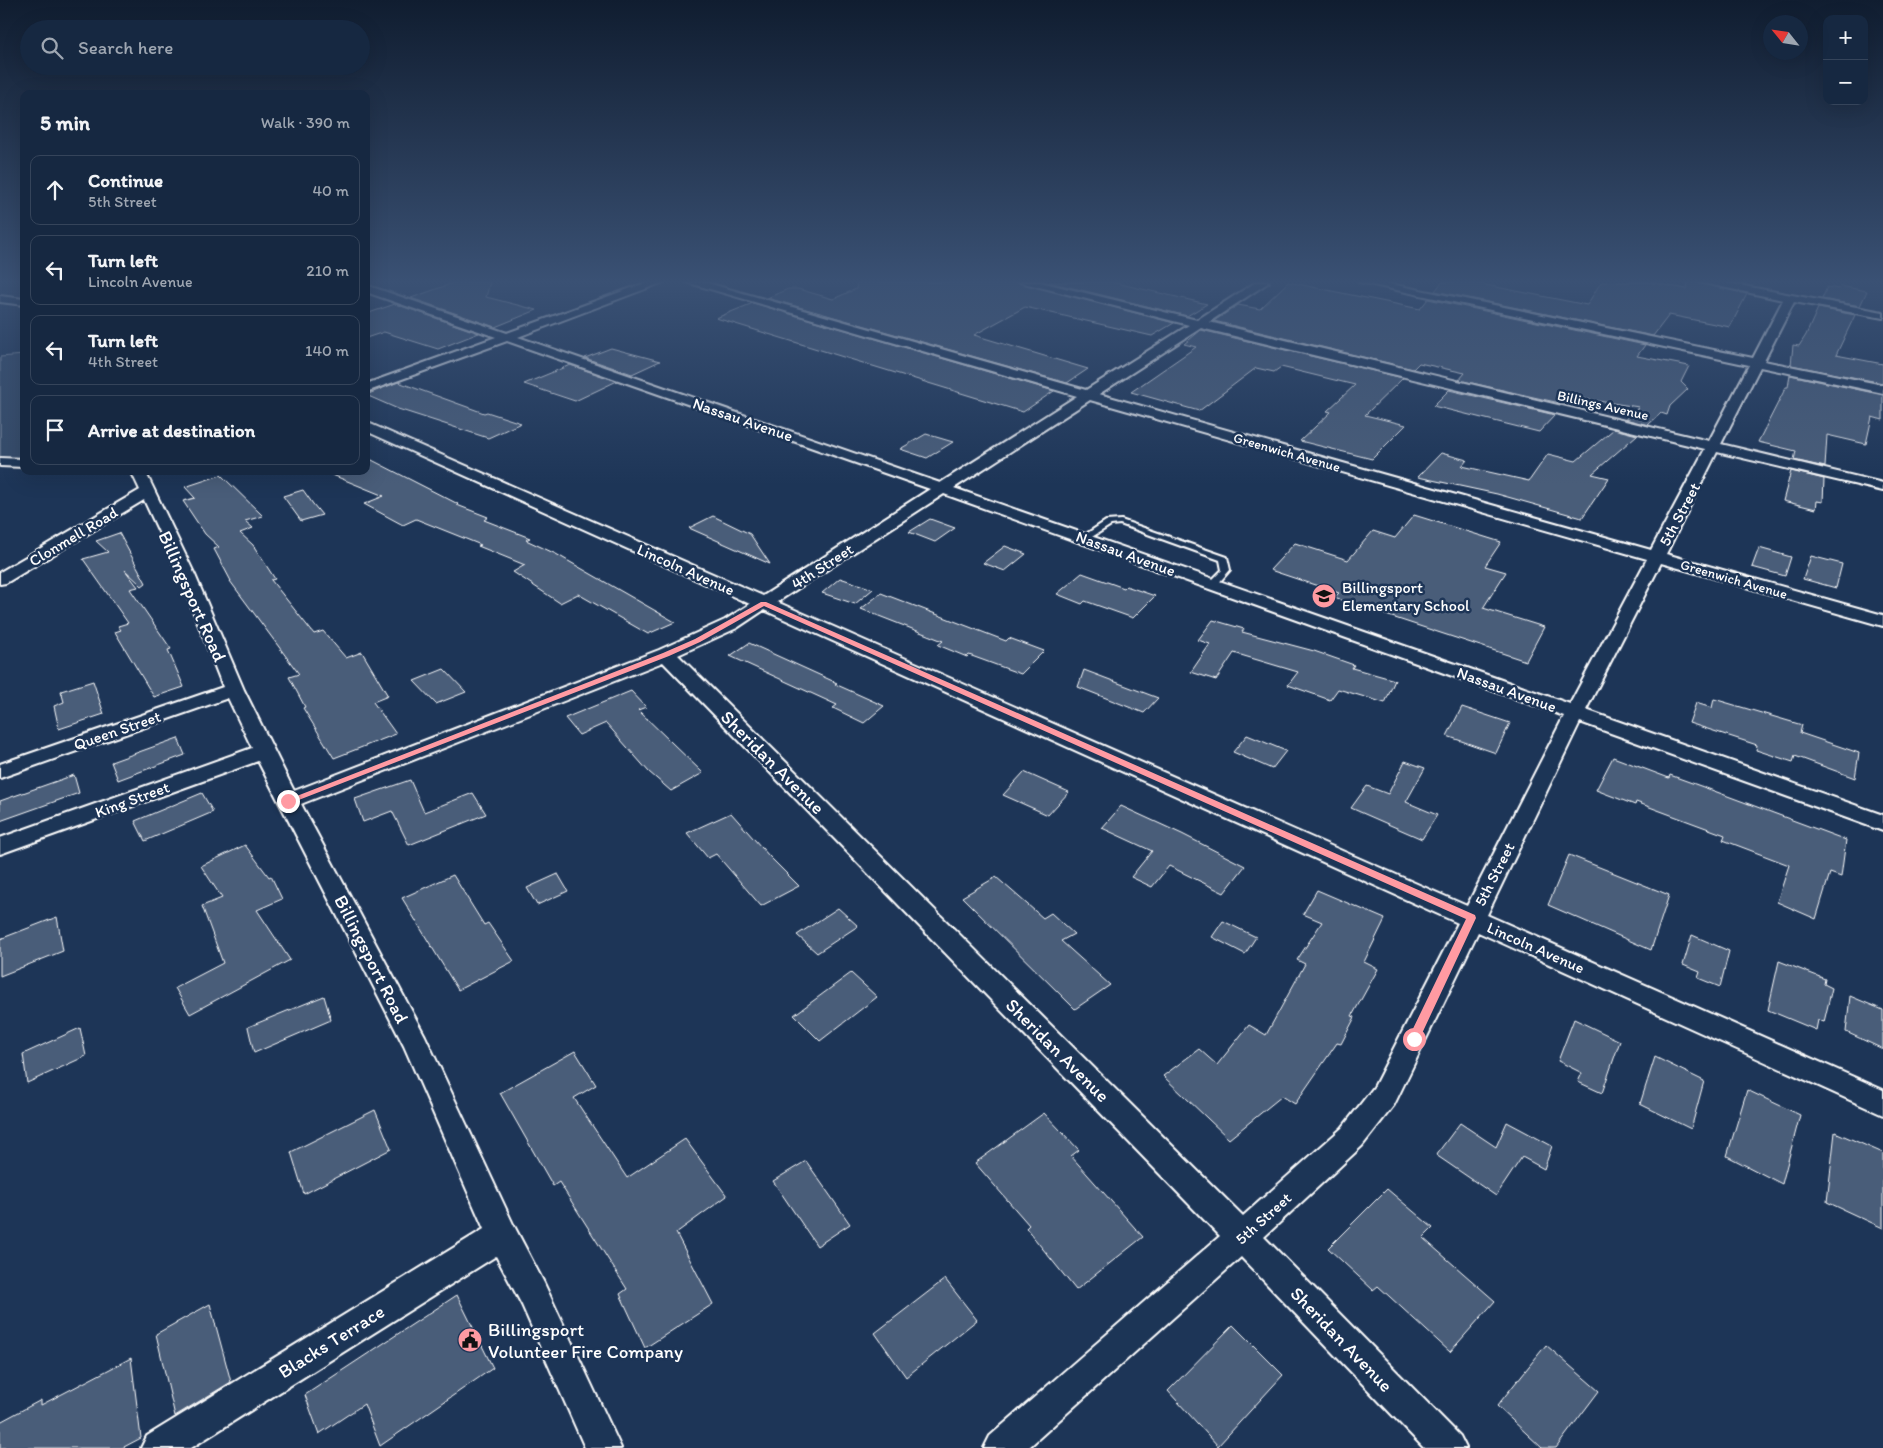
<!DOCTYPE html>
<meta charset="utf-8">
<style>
:root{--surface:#162841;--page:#1f3048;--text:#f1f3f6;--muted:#9ea6b1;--line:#35445a}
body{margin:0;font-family:Itim,sans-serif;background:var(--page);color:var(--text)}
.controls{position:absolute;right:15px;top:15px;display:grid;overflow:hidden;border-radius:10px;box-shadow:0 5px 20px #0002}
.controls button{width:45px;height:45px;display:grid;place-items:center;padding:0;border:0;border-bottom:1px solid var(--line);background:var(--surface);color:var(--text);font:25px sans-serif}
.compass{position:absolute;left:1763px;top:15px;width:45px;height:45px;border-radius:50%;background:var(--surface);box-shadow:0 5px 20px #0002;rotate:300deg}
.stop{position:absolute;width:15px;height:15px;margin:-11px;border:4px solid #ff9aa2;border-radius:50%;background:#fff}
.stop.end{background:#ff9aa2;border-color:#fff;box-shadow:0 1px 5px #0008}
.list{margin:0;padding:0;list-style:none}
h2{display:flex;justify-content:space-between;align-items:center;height:65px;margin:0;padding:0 20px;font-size:21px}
h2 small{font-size:16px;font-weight:400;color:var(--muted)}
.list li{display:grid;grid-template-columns:32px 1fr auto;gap:15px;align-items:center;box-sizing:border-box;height:70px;margin:0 10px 10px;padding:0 10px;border:1px solid var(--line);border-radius:10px}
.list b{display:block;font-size:19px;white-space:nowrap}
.list p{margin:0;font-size:16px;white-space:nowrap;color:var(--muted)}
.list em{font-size:16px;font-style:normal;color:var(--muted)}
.icon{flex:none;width:28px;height:28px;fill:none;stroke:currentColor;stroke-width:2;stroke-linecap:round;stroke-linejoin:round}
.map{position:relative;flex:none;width:1883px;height:1448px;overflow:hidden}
.search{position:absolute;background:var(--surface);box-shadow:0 5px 20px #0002;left:20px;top:20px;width:350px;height:55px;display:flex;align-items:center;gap:12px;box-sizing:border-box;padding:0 18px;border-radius:28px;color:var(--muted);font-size:19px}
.panel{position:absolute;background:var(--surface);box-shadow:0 5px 20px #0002;left:20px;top:90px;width:350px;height:385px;border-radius:10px}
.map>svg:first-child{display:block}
.green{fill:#364b69;stroke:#9aa5b4}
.building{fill:#4a5d79;stroke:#fff}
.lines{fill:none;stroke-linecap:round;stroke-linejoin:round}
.lane-casing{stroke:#fff;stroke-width:4}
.street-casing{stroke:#fff;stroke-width:4}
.lane{fill:#1d3557;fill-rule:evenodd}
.street{fill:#1d3557;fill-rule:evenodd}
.route{fill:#ff9aa2}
.labels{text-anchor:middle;stroke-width:5;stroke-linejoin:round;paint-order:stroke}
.far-street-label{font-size:14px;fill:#fff;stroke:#1d3557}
.street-label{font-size:16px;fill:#fff;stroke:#1d3557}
.poi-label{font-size:16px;fill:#fff;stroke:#1d3557;text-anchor:start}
.near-street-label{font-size:19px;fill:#fff;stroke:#1d3557}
.near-poi-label{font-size:19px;fill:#fff;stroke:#1d3557;text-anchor:start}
</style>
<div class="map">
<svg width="1883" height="1448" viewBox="0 0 1883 1448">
<rect width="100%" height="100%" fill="#1d3557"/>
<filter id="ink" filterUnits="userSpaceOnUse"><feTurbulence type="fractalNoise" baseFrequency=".02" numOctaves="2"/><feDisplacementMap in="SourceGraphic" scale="10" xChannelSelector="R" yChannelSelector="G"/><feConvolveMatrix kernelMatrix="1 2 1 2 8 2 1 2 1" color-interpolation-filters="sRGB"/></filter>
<g filter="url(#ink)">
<path class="green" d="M24,355V460H0V357Z"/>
<path class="building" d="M456,282H490L486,297L537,310L495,327L411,298Z
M857,282H1018L1174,323L1152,336L1025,307L974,335L1088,369L1067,383L767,298L788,289H798L833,299L856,289Z
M1049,282H1112L1207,304L1187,316Z
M1288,282L1420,309L1428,299L1645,345L1637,356L1689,366L1681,382L1688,389L1670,406L1667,415L1661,413L1648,425L1625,419L1639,407L1570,397L1564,404L1459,380L1465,373L1419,363L1413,369L1214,321L1238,305L1260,309Z
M1442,282H1471L1587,305L1601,282H1648L1687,289L1688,282H1697L1747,294L1730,327L1669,315L1653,336L1435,291Z
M1840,286L1867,291L1860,306L1822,299L1827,287L1839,289Z
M753,303L1054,391L1023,412L716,318Z
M395,304L479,333L438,349L384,332L366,338V314Z
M1818,308L1855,315L1836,355L1883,364V383L1791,365L1793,345L1799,346L1806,335Z
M1201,330L1403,378L1365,415L1406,425L1372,459L1300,441L1331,412L1327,411L1355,385L1281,367L1274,372L1256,368L1199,411L1131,392L1196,347L1184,344Z
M611,348L660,361L632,374L585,358Z
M570,365L617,381L575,401L524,384Z
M1790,375L1883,395V420L1872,417L1866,444L1827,435L1825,467L1794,460L1796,451L1758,442L1786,387H1788Z
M398,382L484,413L487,412L521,423L488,438L398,409L366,395Z
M1449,390L1555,415L1539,432L1433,406Z
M1614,429L1637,435L1592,474L1609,478L1582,518L1497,494L1418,477L1441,453L1467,460L1462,466L1529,481L1548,454L1576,461Z
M926,434L953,442L927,458L900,449Z
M366,457L458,504L457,505L488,517L484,520L530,538L526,540L556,554L675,622L648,634L578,594L560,603L513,572L525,565L478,546L481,545L416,519L403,525L364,504L384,496L325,472L366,471Z
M1791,471L1824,479L1823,502L1817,501L1816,509L1783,501Z
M221,475L263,516L245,521L253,528L240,533L253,545L275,579L271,580L314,634L323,631L346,658L362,652L388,696L373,702L396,734L334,758L303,708L305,707L289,677L299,674L230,581H231L214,549L219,547L205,534L183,501L195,498L185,487Z
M303,490L313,504L322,515L301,521L283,496Z
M1414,515L1501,542L1485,566L1506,572L1483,608L1544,627L1526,661L1334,598L1339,593L1270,570L1295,543L1348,560L1373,531L1395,538Z
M713,516L750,534L770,564L689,528Z
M930,519L955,528L935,542L909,532Z
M119,533L146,583L142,586L125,570L138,587L130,589L171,649L168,650L184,687L154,697L115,632L121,630L118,626L128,623L83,559L108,552L96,541Z
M1005,546L1026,554L1005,571L983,563Z
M1759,548L1791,557L1785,576L1752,567Z
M1811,556L1842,564L1836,588L1803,579Z
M1082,573L1124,588L1126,586L1155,596L1133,618L1085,601L1082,604L1057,594Z
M840,578L873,589L855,604L822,593Z
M881,593L1006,641L1009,638L1044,651L1021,674L969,655L967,657L938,645L943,641L861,609Z
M1213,620L1244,629L1242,632L1314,651L1354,665L1352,668L1395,680L1385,703L1338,689L1330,700L1288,685L1298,672L1234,653L1216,680L1191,672L1210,644L1198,640Z
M749,643L837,683L835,684L884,706L864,723L833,708L837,705L730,656Z
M444,669L466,692L436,704L414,681Z
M1084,670L1158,698L1144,713L1078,687Z
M93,681L104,714L59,729L54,706L64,702L61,691Z
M631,691L646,707L638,710L703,773L671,791L649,772L606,723L579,735L565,718Z
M1714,699L1802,725L1800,733L1859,753L1855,778L1795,756L1793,762L1756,750L1757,745L1689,723L1696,703L1712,708Z
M1462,707L1510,723L1496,753L1447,736Z
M1247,735L1286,751L1272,769L1233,752Z
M178,738L185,755L118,780L111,762Z
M1613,757L1669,778L1670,775L1706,788L1846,840L1841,877L1830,873L1816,919L1777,902L1789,865L1723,840L1725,835L1636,802L1635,805L1596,790Z
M1405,761L1425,768L1406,802L1437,815L1422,839L1351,808L1367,786L1388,794Z
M1024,772L1069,792L1048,815L1003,795Z
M74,775L79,793L0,821V801Z
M410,780L424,812L473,793L486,814L409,845L392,811L363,822L355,799Z
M202,793L213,812L145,841L135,821Z
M1121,806L1182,834L1245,866L1224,893L1169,866L1152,887L1131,877L1152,851L1102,828Z
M731,813L769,856L799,886L761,906L716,854L708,858L687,833Z
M245,845L269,877L271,876L282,899L257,910L290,960L190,1014L175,988L223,963L202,906L222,898L201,866Z
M1569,855L1669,895L1651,950L1548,905Z
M558,874L568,891L537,905L527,888Z
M453,875L484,925L488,923L514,961L458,990L402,898Z
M996,877L1043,918L1051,913L1074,934L1061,941L1110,985L1075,1009L962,897Z
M1317,890L1385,919L1364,962L1378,969L1352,1016L1355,1017L1341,1044L1337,1043L1295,1104L1282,1096L1229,1139L1163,1076L1199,1049L1217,1065L1249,1025L1266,1035L1305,964L1297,960L1322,922L1303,914Z
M838,908L858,926L817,953L797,935Z
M57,917L63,951L0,976V939Z
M1223,921L1256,937L1245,954L1212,937Z
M1692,935L1729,951L1720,987L1698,978L1700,972L1683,965Z
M1779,961L1825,979L1824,984L1832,988L1824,1022L1818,1020L1816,1030L1768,1010Z
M851,973L877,997L820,1041L794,1015Z
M324,996L331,1020L254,1053L248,1027Z
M1850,996L1883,1010V1049L1846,1032Z
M1574,1019L1620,1041L1602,1093L1578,1082L1582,1073L1558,1061Z
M80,1028L86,1056L27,1083L23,1054Z
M575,1051L596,1085L574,1098L627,1178L685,1139L727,1196L676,1233L713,1304L645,1348L620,1294L627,1289L559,1182L553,1186L500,1093Z
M1655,1057L1704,1081L1691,1129L1640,1104Z
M1747,1090L1800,1115L1782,1184L1727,1156Z
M375,1110L391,1149L304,1194L291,1152Z
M1044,1113L1079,1150L1071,1156L1143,1237L1076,1290L1026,1228L1029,1225L975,1163Z
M1507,1122L1552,1146L1544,1169L1522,1157L1496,1196L1436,1155L1460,1123L1496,1147Z
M1835,1132L1883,1153V1228L1827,1202Z
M806,1161L850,1224L817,1246L773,1181Z
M1387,1189L1433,1228L1423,1238L1495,1301L1450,1352L1378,1286L1373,1290L1328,1248Z
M945,1279L977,1320L906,1377L875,1333Z
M457,1295L493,1368L380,1446L364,1404L319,1434L305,1395Z
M210,1304L231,1382L175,1416L156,1334Z
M1233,1325L1283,1375L1218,1446L1168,1391Z
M1546,1345L1599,1391L1556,1448H1542L1497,1406Z
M131,1358L141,1438L122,1448H0V1422L41,1400V1405Z"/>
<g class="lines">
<defs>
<path id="lane" d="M1121,520L1227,557L1230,570L1216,586H1210V582L1222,570L1220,560L1120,524L1111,525L1087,540H1081L1080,538L1106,521Z"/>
<path id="street" d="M648,282H664L518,337L940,483L1077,396L686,282H704L1086,390L1189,325L1020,282H1040L1197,320L1256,282H1269L1209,322L1709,441L1749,365L1359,282H1381L1753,358L1783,300L1699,282H1723L1883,312V318L1794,302L1764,361L1883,385V393L1760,367L1721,444L1883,483V491L1717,452L1666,554L1883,615V626L1661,563L1586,710L1883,815V831L1580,722L1487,915L1883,1090V1115L1478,932L1394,1105L1362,1146L1264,1237L1460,1436L1466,1448H1424L1241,1257L1028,1448H984L990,1436L1220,1236L663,662L301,804L425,1036L513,1224L544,1283L621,1448H585L522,1305L496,1256L191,1448H141L147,1436L484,1229L404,1046L258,761L0,854V838L252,748L228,698L0,778V764L223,687L179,575L144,500L6,583L0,584V572L140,490L131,471H145L195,575L244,690L294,791L659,650L725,620L750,604L366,431V422L763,596L930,489L507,341L366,392V384L496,337L366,292V285L507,333ZM1201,328L1705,449L1651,550L1099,394ZM1090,400L1647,559L1570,704L954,488ZM944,494L1564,716L1467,906L777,602ZM764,610L1458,923L1374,1087L1342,1128L1243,1216L678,655L737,628Z
M0,296L24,299V305L0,302Z
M0,458L24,459V467L0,466Z"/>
</defs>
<use href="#lane" class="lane-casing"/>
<use href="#street" class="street-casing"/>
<use href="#lane" class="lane"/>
<use href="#street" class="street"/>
</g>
</g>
<linearGradient id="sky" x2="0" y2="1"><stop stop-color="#101d30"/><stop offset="0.58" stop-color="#3a5174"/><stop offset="1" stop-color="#3a5174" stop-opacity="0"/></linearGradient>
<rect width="1883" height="485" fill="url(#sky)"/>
<path class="route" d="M761,602H766L1475,915L1476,918L1418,1042H1410L1408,1039L1466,919L764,606L700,642L669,656L291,803L284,801L663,653L695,639Z"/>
<defs>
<symbol id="school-disc" viewBox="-11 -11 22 22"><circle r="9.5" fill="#ff9aa2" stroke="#1d3557"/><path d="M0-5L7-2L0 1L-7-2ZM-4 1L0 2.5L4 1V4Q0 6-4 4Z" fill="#111"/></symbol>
<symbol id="civic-disc" viewBox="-11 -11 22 22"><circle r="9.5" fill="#ff9aa2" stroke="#1d3557"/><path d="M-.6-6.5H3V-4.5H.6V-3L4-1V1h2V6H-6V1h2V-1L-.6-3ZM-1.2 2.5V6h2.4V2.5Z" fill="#111"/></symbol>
</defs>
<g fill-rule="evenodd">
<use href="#school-disc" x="1310" y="582" width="28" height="28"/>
<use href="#civic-disc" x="456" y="1326" width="28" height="28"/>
</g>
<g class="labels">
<g class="far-street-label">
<text transform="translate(1603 405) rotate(13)" y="5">Billings Avenue</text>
<text transform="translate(1287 452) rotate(16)" y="5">Greenwich Avenue</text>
<text transform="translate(1734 579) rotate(16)" y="5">Greenwich Avenue</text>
</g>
<g class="street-label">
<text transform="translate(743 419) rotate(19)" y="6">Nassau Avenue</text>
<text transform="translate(1679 514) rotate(-62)" y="6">5th Street</text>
<text transform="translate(73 536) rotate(-31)" y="6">Clonmell Road</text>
<text transform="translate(1126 553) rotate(20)" y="6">Nassau Avenue</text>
<text transform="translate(822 566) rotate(-33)" y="6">4th Street</text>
<text transform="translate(686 569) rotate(24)" y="6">Lincoln Avenue</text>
<text transform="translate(1507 689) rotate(20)" y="6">Nassau Avenue</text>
<text transform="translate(117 730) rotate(-19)" y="6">Queen Street</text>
<text transform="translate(132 799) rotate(-20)" y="6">King Street</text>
<text transform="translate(1494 874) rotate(-63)" y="6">5th Street</text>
<text transform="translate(1536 947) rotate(24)" y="6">Lincoln Avenue</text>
<text transform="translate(1263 1218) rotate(-42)" y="6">5th Street</text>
</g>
<g class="poi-label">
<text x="1342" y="593">Billingsport<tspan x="1342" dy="18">Elementary School</tspan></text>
</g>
<g class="near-street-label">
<text transform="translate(193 596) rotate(66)" y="7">Billingsport Road</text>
<text transform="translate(773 762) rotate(45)" y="7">Sheridan Avenue</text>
<text transform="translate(372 959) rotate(63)" y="7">Billingsport Road</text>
<text transform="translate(1058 1050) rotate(45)" y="7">Sheridan Avenue</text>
<text transform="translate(1342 1339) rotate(46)" y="7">Sheridan Avenue</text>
<text transform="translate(331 1341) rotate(-32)" y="7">Blacks Terrace</text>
</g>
<g class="near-poi-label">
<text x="488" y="1336">Billingsport<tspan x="488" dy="22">Volunteer Fire Company</tspan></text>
</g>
</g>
</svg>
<div class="controls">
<button>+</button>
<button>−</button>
</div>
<svg class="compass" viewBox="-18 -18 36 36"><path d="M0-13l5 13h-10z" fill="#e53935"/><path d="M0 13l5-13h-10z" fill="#9ea6b1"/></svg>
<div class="stop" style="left:1414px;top:1039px"></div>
<div class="stop end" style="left:288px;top:801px"></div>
<div class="search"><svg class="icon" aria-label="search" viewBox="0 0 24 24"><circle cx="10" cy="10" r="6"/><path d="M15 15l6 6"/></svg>Search here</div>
<section class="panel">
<h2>5 min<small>Walk · 390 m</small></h2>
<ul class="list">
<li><svg class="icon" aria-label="ahead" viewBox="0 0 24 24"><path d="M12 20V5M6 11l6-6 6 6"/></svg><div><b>Continue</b><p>5th Street</p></div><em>40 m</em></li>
<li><svg class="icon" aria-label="left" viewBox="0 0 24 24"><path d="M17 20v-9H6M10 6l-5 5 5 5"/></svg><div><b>Turn left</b><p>Lincoln Avenue</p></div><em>210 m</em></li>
<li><svg class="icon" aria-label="left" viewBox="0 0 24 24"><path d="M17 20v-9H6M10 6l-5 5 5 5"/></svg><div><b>Turn left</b><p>4th Street</p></div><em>140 m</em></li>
<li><svg class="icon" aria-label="arrive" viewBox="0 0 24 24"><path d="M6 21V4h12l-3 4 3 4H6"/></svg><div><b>Arrive at destination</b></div></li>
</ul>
</section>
</div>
